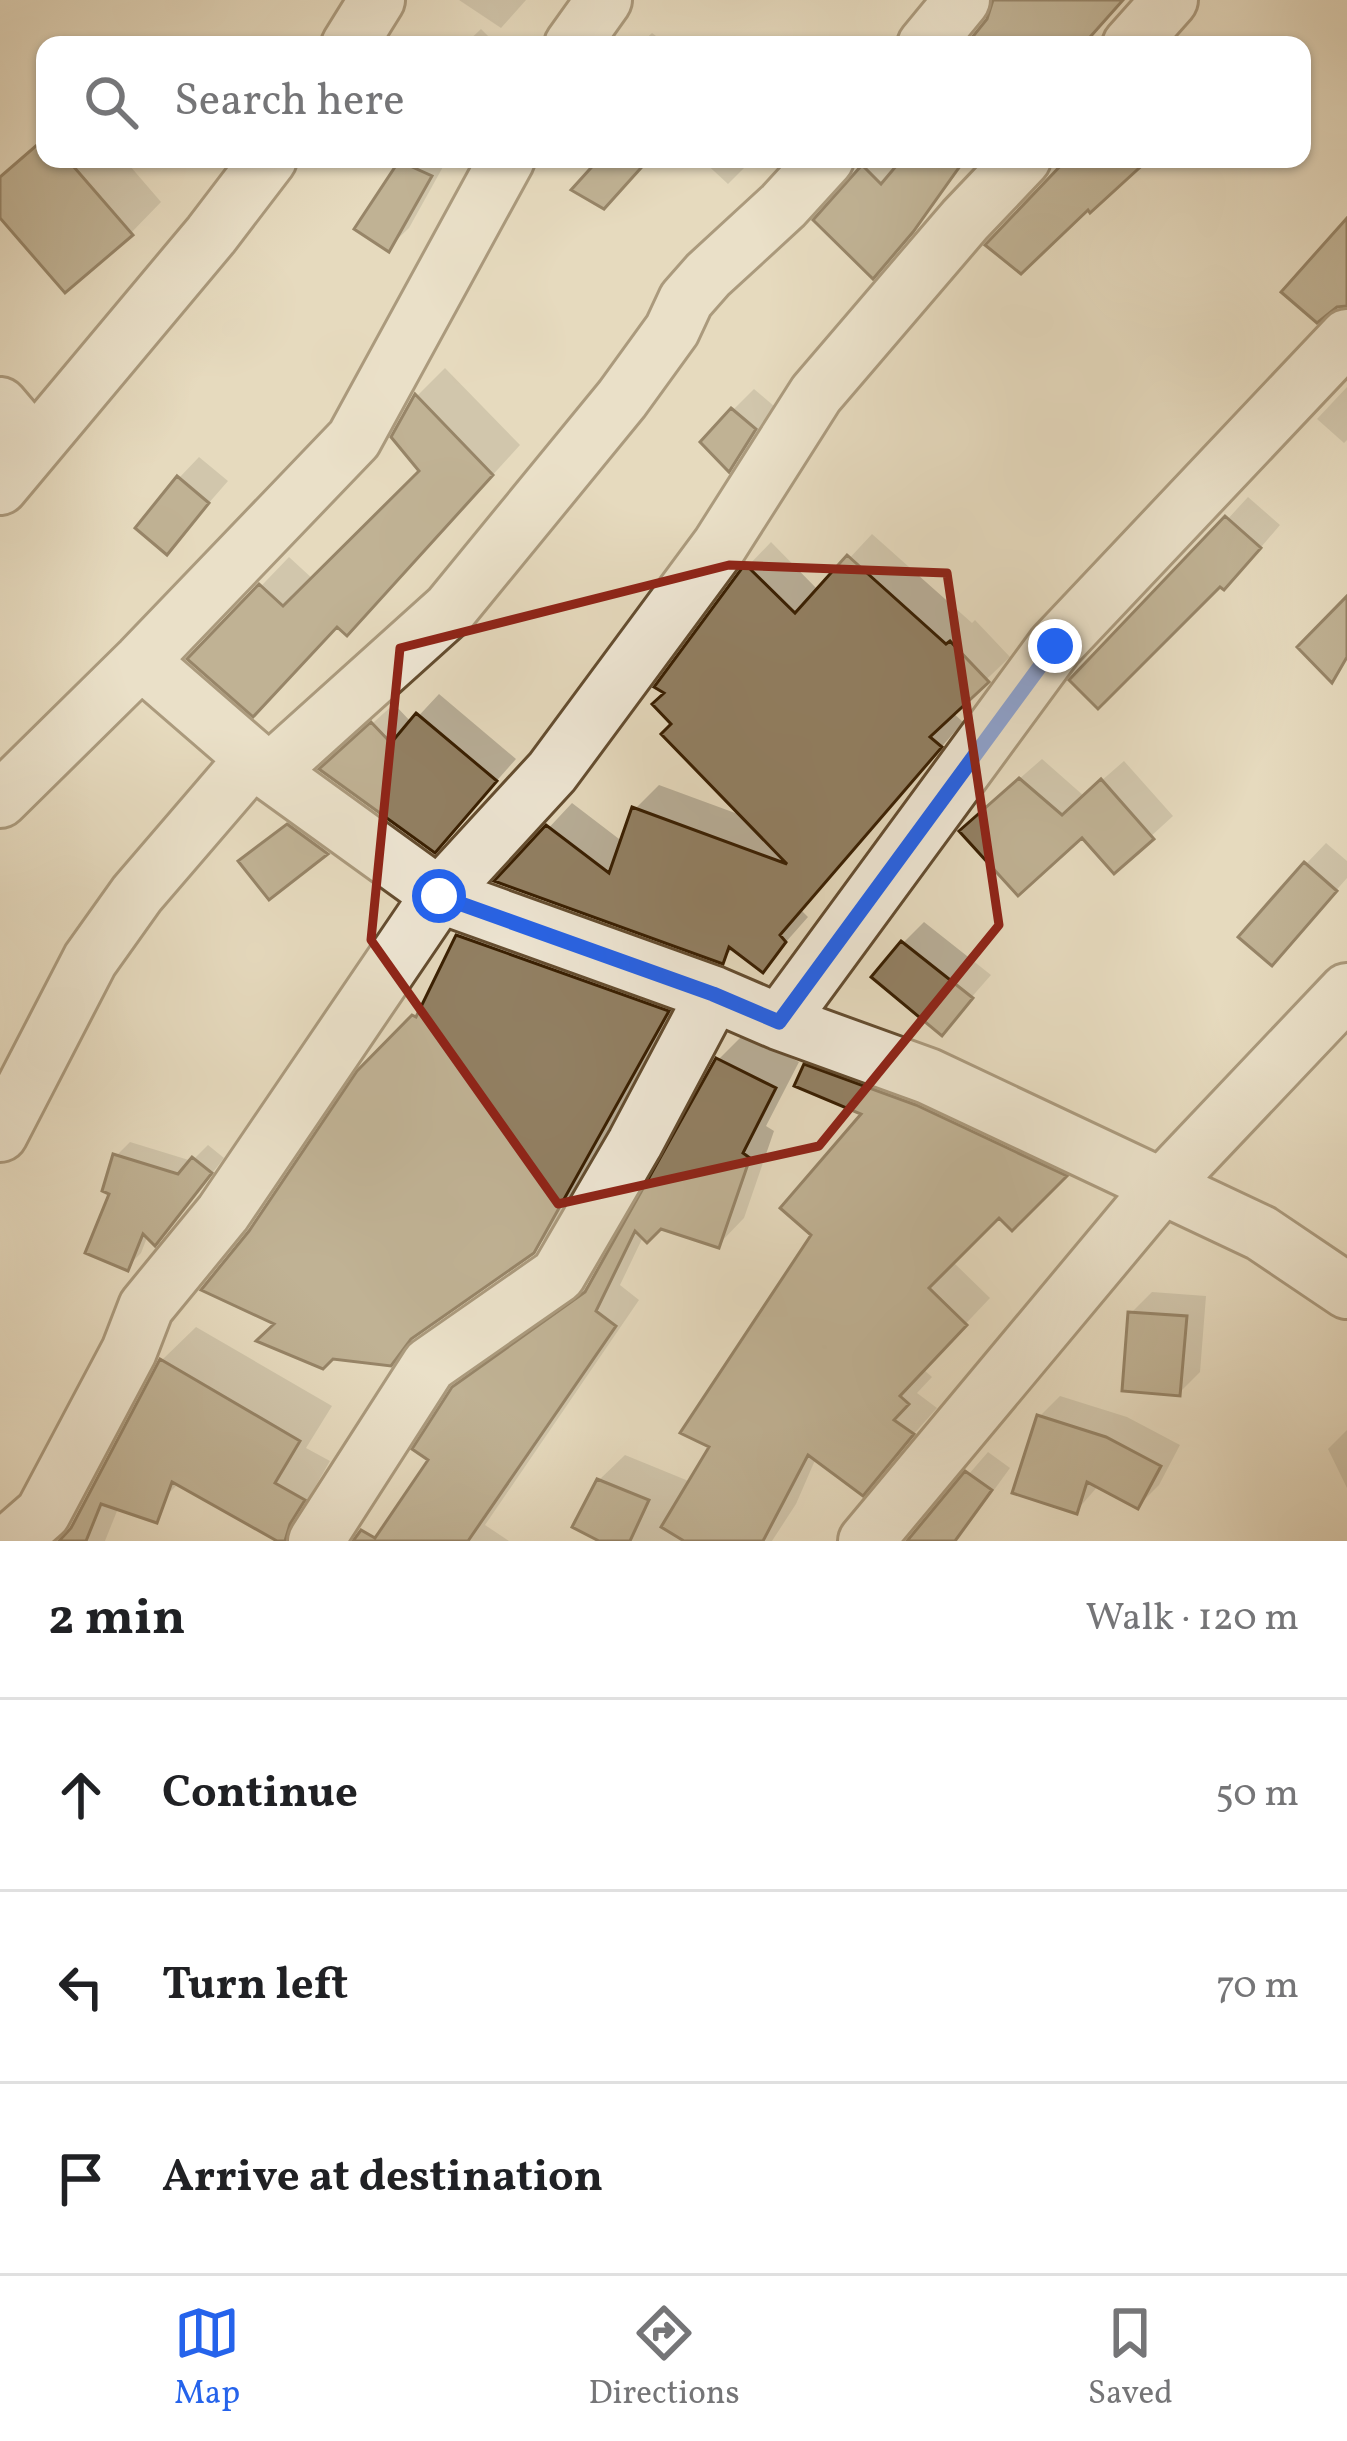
<!DOCTYPE html>
<meta charset="utf-8">
<style>
:root{--surface:#fff;--page:#f6f6f6;--text:#202124;--muted:#757577;--line:#e0e0e0;--accent:#2563eb}
body{margin:0;font-family:Vollkorn,serif;background:var(--page);color:var(--text)}
.stop{position:absolute;width:36px;height:36px;margin:-27px;border:9px solid #2563eb;border-radius:50%;background:#fff}
.stop.end{background:#2563eb;border-color:#fff;box-shadow:0 3px 12px #0008}
.list{margin:0;padding:0;list-style:none}
h2{display:flex;justify-content:space-between;align-items:center;height:156px;margin:0;padding:0 48px;font-size:51px}
h2 small{font-size:39px;font-weight:400;color:var(--muted)}
.list li{display:grid;grid-template-columns:78px 1fr auto;gap:36px;align-items:center;box-sizing:border-box;height:192px;padding:0 48px;border-top:3px solid var(--line)}
.list b{display:block;font-size:45px;white-space:nowrap}
.list em{font-size:39px;font-style:normal;color:var(--muted)}
.icon{flex:none;width:66px;height:66px;fill:none;stroke:currentColor;stroke-width:2;stroke-linecap:round;stroke-linejoin:round}
.map{position:relative;flex:none;width:1347px;height:1541px;overflow:hidden}
.search{position:absolute;background:var(--surface);box-shadow:0 3px 9px #0004;left:36px;right:36px;top:36px;height:132px;display:flex;align-items:center;gap:30px;box-sizing:border-box;padding:0 42px;border-radius:24px;color:var(--muted);font-size:45px}
.sheet{height:732px;background:var(--surface)}
nav{display:flex;justify-content:space-around;align-items:center;box-sizing:border-box;height:168px;border-top:3px solid var(--line);background:var(--surface);font-size:33px;color:var(--muted)}
nav a{display:grid;justify-items:center;gap:6px}
nav .on{color:var(--accent)}
.map>svg:first-child{display:block}
.shadow{fill:#0003}
.building{fill:#928063;stroke:#381e01;stroke-width:3}
.lines{fill:none;stroke-linecap:round;stroke-linejoin:round}
.street-casing{stroke:#644d30;stroke-width:60}
.street{stroke:#efe7d5;stroke-width:54}
.route{stroke:#2563eb;stroke-width:15}
.marked{fill:none;stroke:#8f2418;stroke-width:9;stroke-linejoin:round}
</style>
<div class="map">
<svg width="1347" height="1541" viewBox="0 0 1347 1541">
<rect width="100%" height="100%" fill="#e6dabe"/>
<filter id="stains"><feTurbulence type="fractalNoise" baseFrequency=".00167" numOctaves="4"/><feColorMatrix values="0 0 0 0 .2 0 0 0 0 .09 0 0 0 0 .02 0 0 0 .5 -.17"/></filter>
<radialGradient id="worn" r=".72"><stop offset=".6" stop-color="#630" stop-opacity="0"/><stop offset="1" stop-color="#630" stop-opacity=".3"/></radialGradient>
<path class="shadow" d="M459,0H526L501,28Z
M481,29L497,45H464Z
M652,33L668,45H639Z
M45,137V159H124L161,202L131,233L0,213V178Z
M406,159H444V165L409,228L388,248L401,163Z
M701,159H753L728,184Z
M872,159H968L894,254L817,220Z
M445,368L520,445L375,604L338,624L191,659L289,557L314,580L423,471L394,437L417,396Z
M1347,387V440L1344,443L1317,419Z
M754,389L775,407L749,447L729,468L733,410Z
M199,457L228,481L167,551L179,478Z
M1248,497L1280,525L1245,566L1179,572Z
M872,534L972,623L975,620L1010,657L952,712L963,722L801,910L808,917L762,969L734,947L722,960L500,880L572,803L623,842L635,809L659,785L746,817L675,724L668,692L658,686L748,566L771,542L819,591Z
M439,694L516,759L455,828L344,749L394,704L412,723Z
M1042,759L1084,796L1124,761L1173,816L1114,870L1083,834L984,810Z
M310,805L347,832L270,895L242,861Z
M1326,843L1347,861V878L1292,941L1306,864Z
M487,909L694,983L562,1222L532,1251L424,1326L390,1363L279,1323L251,1233L360,1073L424,1008L459,937Z
M924,922L991,975L941,1032L903,943Z
M744,1034L799,1062L766,1126L774,1131L744,1218L719,1244L660,1225L644,1235L620,1285L639,1300L485,1525L509,1541H369L396,1513L432,1459L454,1389L482,1362L595,1280L718,1060Z
M831,1041L1089,1150L1012,1227L999,1214L952,1261L990,1298L923,1369L932,1377L917,1393L937,1408L862,1492L816,1458L796,1504L772,1541H606L599,1480L625,1455L691,1482L713,1446L815,1234L866,1113L806,1066Z
M130,1142L192,1161L208,1145L224,1158L169,1229L148,1235L141,1253L127,1267L113,1192L116,1156Z
M1152,1292L1206,1296L1200,1372L1179,1393L1131,1313Z
M196,1327L332,1406L306,1448L330,1461L307,1501L273,1535L180,1482L146,1516L119,1506L105,1541H61L74,1527L162,1360Z
M1060,1396L1127,1417L1180,1445L1159,1485L1138,1506L1099,1485L1077,1510L1039,1417Z
M1347,1430V1488L1328,1449Z
M988,1452L1010,1468L957,1541H911Z"/>
<path class="building" d="M993,0H1123L1083,45H966L987,19Z
M45,138V159H67L133,235L65,293L0,218V177Z
M599,159H649L604,209L571,190Z
M902,159H965L913,232L873,279L813,220L862,165L881,184Z
M1067,159H1149L1090,213L1088,210L1021,274L985,245Z
M399,161L432,176L389,252L354,229Z
M1347,218V306L1337,307L1317,323L1281,292Z
M415,394L493,475L347,636L337,627L253,717L187,659L259,584L283,606L419,471L391,437Z
M731,408L756,429L729,472L700,442Z
M177,476L209,503L167,555L135,528Z
M1225,516L1261,548L1224,590L1220,587L1098,709L1069,680Z
M847,555L946,644L950,641L989,682L930,737L942,747L780,935L786,942L763,973L729,947L723,964L494,881L546,825L609,873L632,807L787,864L661,734L671,724L652,704L664,693L654,687L745,564L795,613Z
M1347,596V657L1332,683L1297,647Z
M416,713L497,781L435,853L319,769L371,722L391,743Z
M1019,778L1062,815L1101,779L1154,839L1114,874L1082,838L1018,896L959,831Z
M287,824L328,854L269,900L238,861Z
M1304,862L1337,891L1272,966L1238,937Z
M456,935L669,1011L534,1253L411,1339L391,1366L333,1359L323,1369L256,1341L274,1324L201,1290L249,1231L357,1071L412,1015L416,1017Z
M901,941L973,998L942,1036L871,977Z
M716,1058L776,1088L743,1153L750,1158L719,1248L661,1229L647,1243L635,1231L596,1311L616,1326L468,1541H353L361,1530L375,1538L428,1460L412,1449L452,1387L585,1292Z
M804,1064L916,1105L1067,1176L1012,1231L999,1218L929,1288L967,1325L900,1396L909,1404L894,1420L914,1434L863,1496L808,1455L763,1541H684L661,1527L709,1447L680,1433L811,1235L780,1208L861,1114L794,1086Z
M113,1154L178,1174L192,1157L212,1173L155,1246L143,1234L128,1271L85,1253L109,1194L102,1191Z
M1128,1312L1187,1316L1180,1396L1122,1391Z
M160,1359L300,1441L275,1483L305,1500L290,1524L285,1541H277L172,1482L157,1523L101,1504L86,1541H59L71,1528Z
M1037,1415L1106,1437L1161,1466L1138,1509L1087,1482L1077,1514L1012,1493Z
M965,1471L992,1490L955,1541H907Z
M597,1479L649,1500L630,1541H599L572,1527Z"/>
<g class="lines">
<defs>
<path id="street" d="M349,45L377,0
M572,45L604,0
M925,45L962,0
M1130,45L1170,0
M0,405L34,445
M0,487L211,235L269,159
M141,661L269,772L439,895L714,994L779,1022L928,1076L1261,1233L1347,1291
M269,772L450,609L622,399L672,330L686,300L708,275L783,206L826,159
M0,800L141,661L354,439L507,159
M779,1022L1055,646L1347,337
M0,1134L90,960L137,894L253,759
M11,1541L43,1513L129,1351L146,1307L223,1213L439,895L552,772L720,545L816,394L965,220L1023,159
M316,1541L429,1365L558,1275L635,1143L714,994
M866,1541L1164,1184L1347,991"/>
</defs>
<use href="#street" class="street-casing"/>
<use href="#street" class="street"/>
</g>
<g class="lines">
<path class="route" d="M439,896L713,994L779,1022L1055,646"/>
</g>
<path d="M0 0H1347V1541H0ZM729,565L947,573L999,925L819,1146L558,1204L371,940L400,648Z" fill="#e6dabe" fill-opacity=".55" fill-rule="evenodd"/>
<path class="marked" d="M729,565L947,573L999,925L819,1146L558,1204L371,940L400,648Z"/>
<rect width="100%" height="100%" filter="url(#stains)"/>
<rect width="100%" height="100%" fill="url(#worn)"/>
</svg>
<div class="stop" style="left:439px;top:896px"></div>
<div class="stop end" style="left:1055px;top:646px"></div>
<div class="search"><svg class="icon" aria-label="search" viewBox="0 0 24 24"><circle cx="10" cy="10" r="6"/><path d="M15 15l6 6"/></svg>Search here</div>
</div>
<section class="sheet">
<h2>2 min<small>Walk · 120 m</small></h2>
<ul class="list">
<li><svg class="icon" aria-label="ahead" viewBox="0 0 24 24"><path d="M12 20V5M6 11l6-6 6 6"/></svg><div><b>Continue</b></div><em>50 m</em></li>
<li><svg class="icon" aria-label="left" viewBox="0 0 24 24"><path d="M17 20v-9H6M10 6l-5 5 5 5"/></svg><div><b>Turn left</b></div><em>70 m</em></li>
<li><svg class="icon" aria-label="arrive" viewBox="0 0 24 24"><path d="M6 21V4h12l-3 4 3 4H6"/></svg><div><b>Arrive at destination</b></div></li>
</ul>
</section>
<nav>
<a class="on"><svg class="icon" aria-label="map" viewBox="0 0 24 24"><path d="M3 6l6-2 6 2 6-2v14l-6 2-6-2-6 2zM9 4v14M15 6v14"/></svg>Map</a>
<a><svg class="icon" aria-label="directions" viewBox="0 0 24 24"><path d="M12 3l9 9-9 9-9-9zM9 14v-3h6M13 9l2 2-2 2"/></svg>Directions</a>
<a><svg class="icon" aria-label="saved" viewBox="0 0 24 24"><path d="M7 4h10v16l-5-4-5 4z"/></svg>Saved</a>
</nav>
